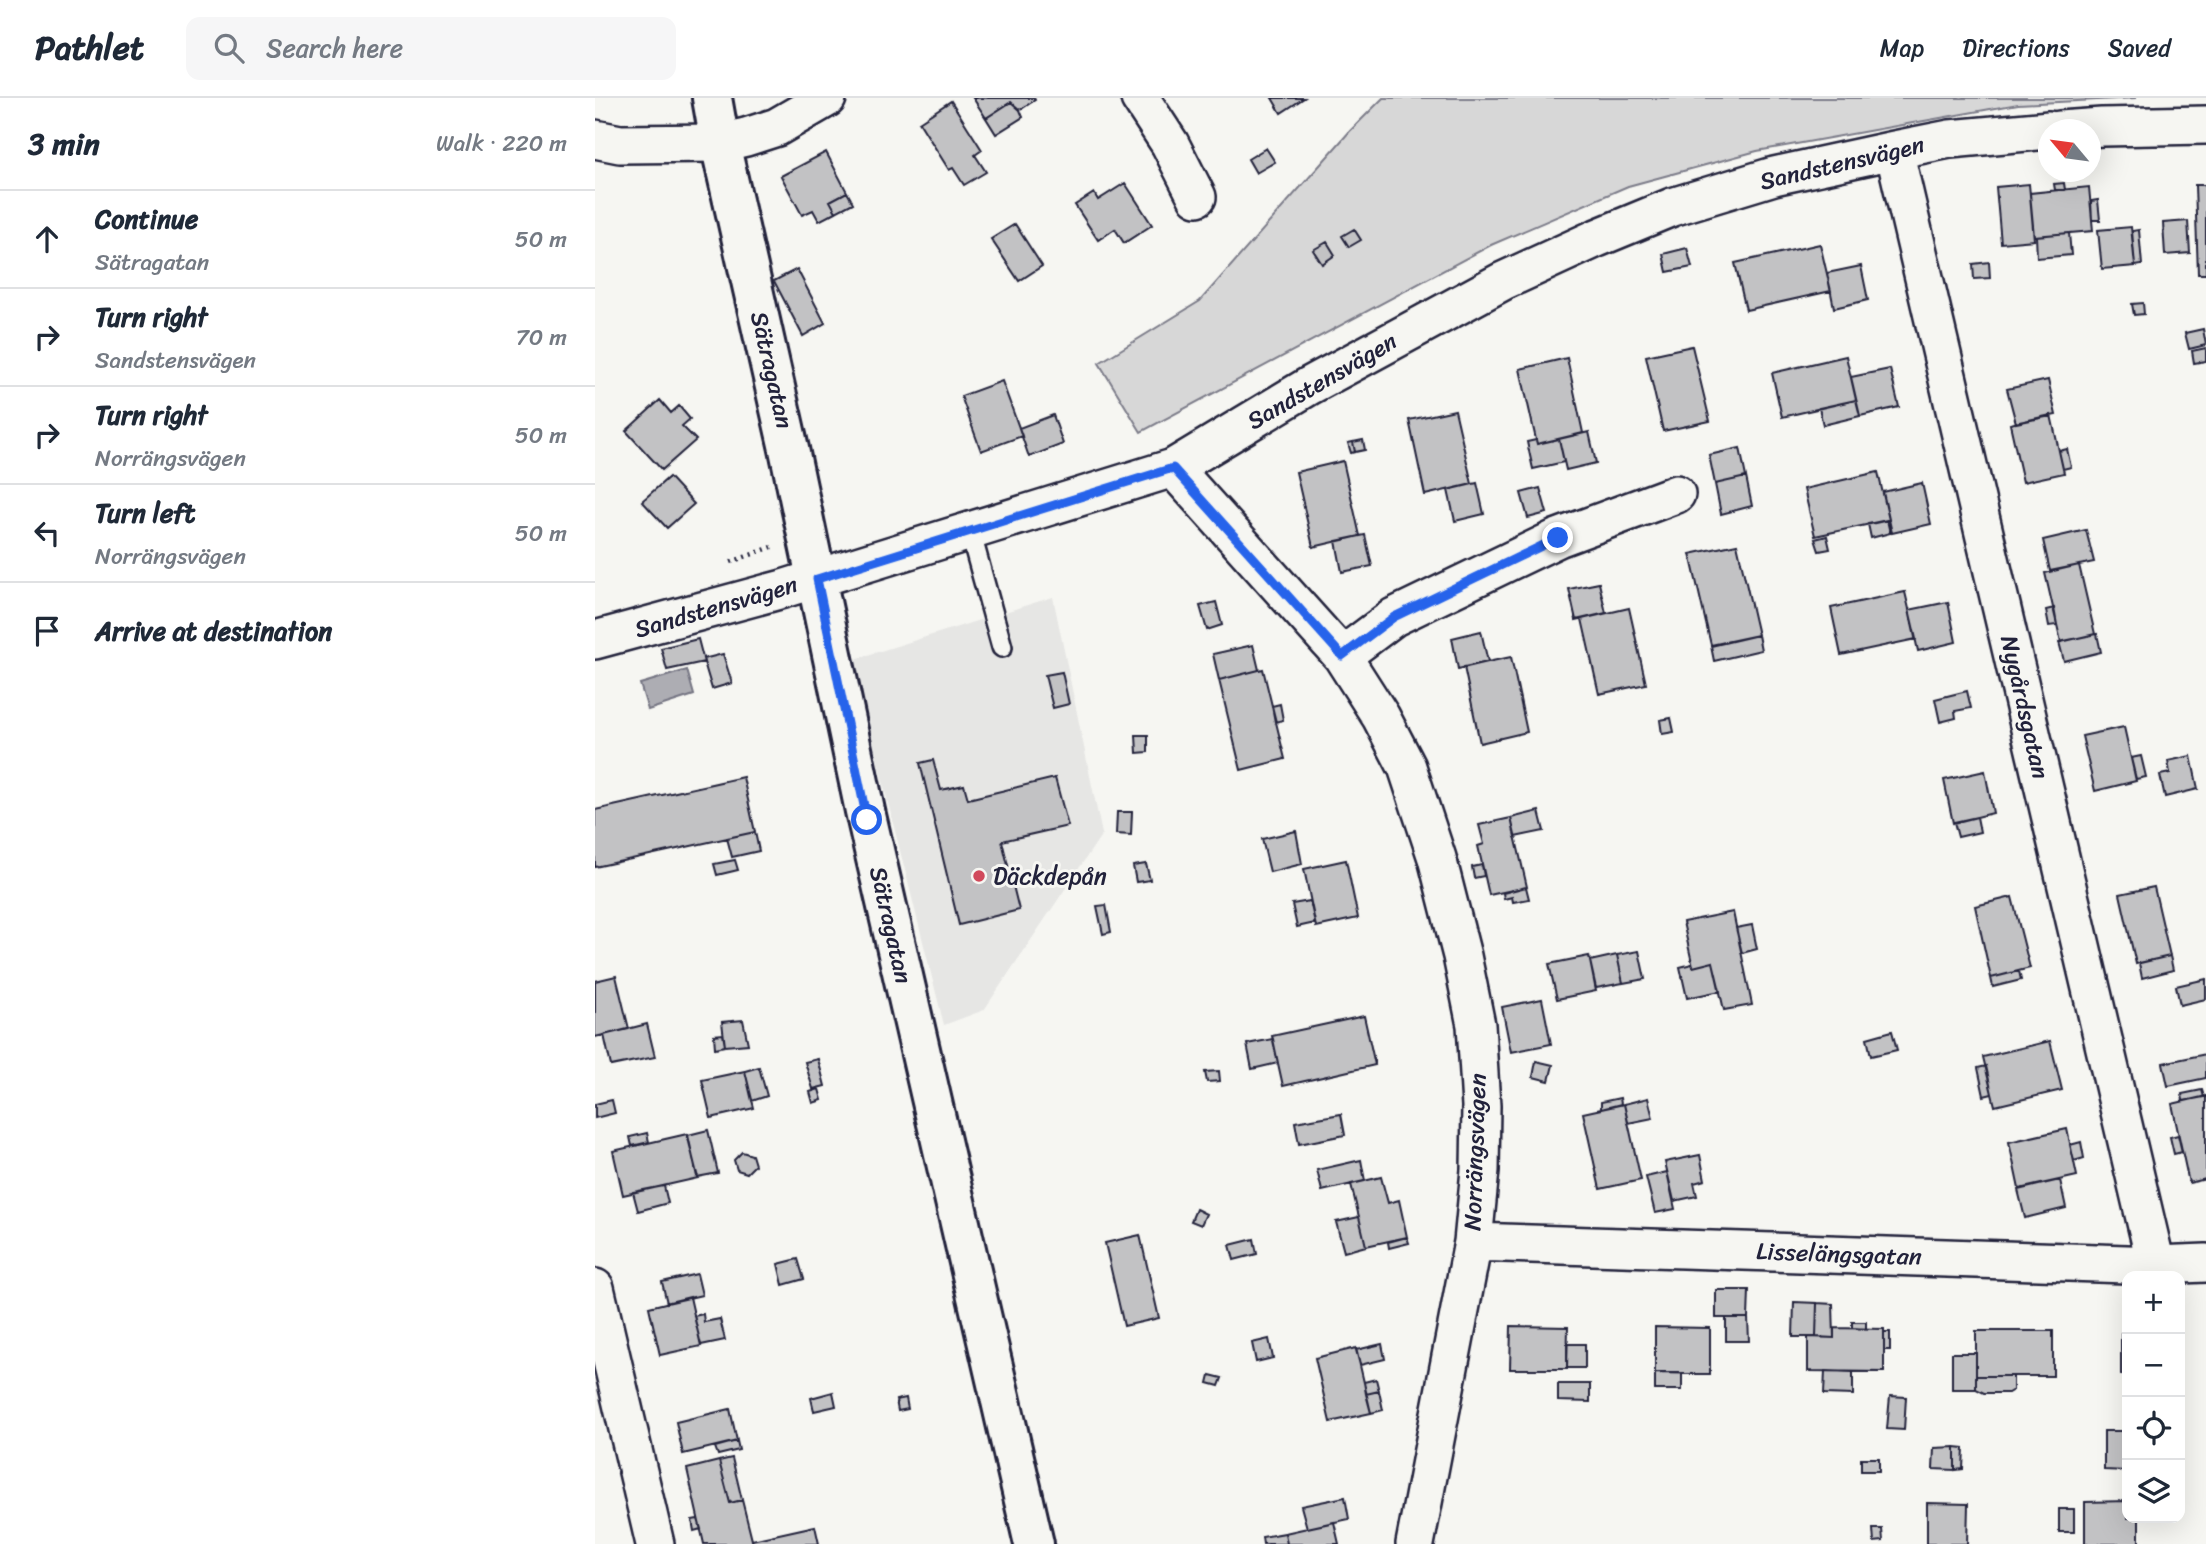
<!DOCTYPE html>
<meta charset="utf-8">
<style>
:root{--surface:#fff;--page:#f6f6f7;--text:#1f2937;--muted:#747a83;--line:#e0e1e3}
body{margin:0;font-family:Sriracha,sans-serif;background:var(--page);color:var(--text)}
.controls{position:absolute;right:21px;bottom:21px;display:grid;overflow:hidden;border-radius:14px;box-shadow:0 7px 28px #0002}
.controls button{width:63px;height:63px;display:grid;place-items:center;padding:0;border:0;border-bottom:2px solid var(--line);background:var(--surface);color:var(--text);font:35px sans-serif}
.compass{position:absolute;left:1443px;top:21px;width:63px;height:63px;border-radius:50%;background:var(--surface);box-shadow:0 7px 28px #0002;rotate:299deg}
.stop{position:absolute;width:21px;height:21px;margin:-16px;border:5px solid #2563eb;border-radius:50%;background:#fff}
.stop.end{background:#2563eb;border-color:#fff;box-shadow:0 2px 7px #0008}
.list{margin:0;padding:0;list-style:none}
h2{display:flex;justify-content:space-between;align-items:center;height:91px;margin:0;padding:0 28px;font-size:30px}
h2 small{font-size:23px;font-weight:400;color:var(--muted)}
.list li{display:grid;grid-template-columns:46px 1fr auto;gap:21px;align-items:center;box-sizing:border-box;height:98px;padding:0 28px;border-top:2px solid var(--line)}
.list b{display:block;font-size:26px;white-space:nowrap}
.list p{margin:0;font-size:23px;white-space:nowrap;color:var(--muted)}
.list em{font-size:23px;font-style:normal;color:var(--muted)}
.icon{flex:none;width:38px;height:38px;fill:none;stroke:currentColor;stroke-width:2;stroke-linecap:round;stroke-linejoin:round}
.map{position:relative;flex:none;width:1611px;height:1446px;overflow:hidden}
header{display:flex;align-items:center;gap:42px;box-sizing:border-box;height:98px;padding:0 35px;background:var(--surface);border-bottom:2px solid var(--line)}
header strong{font-size:33px}
nav{display:flex;gap:38px;margin-inline-start:auto;font-size:24px}
.search{width:490px;height:63px;background:var(--page);display:flex;align-items:center;gap:18px;box-sizing:border-box;padding:0 24px;border-radius:14px;color:var(--muted);font-size:26px}
main{display:flex}
aside{flex:1;background:var(--surface)}
.map>svg:first-child{display:block}
.built{fill:#e6e6e4}
.green{fill:#d7d7d7;stroke:#7c7c89;stroke-width:2}
.water{fill:#adadb3;stroke:#757583;stroke-width:2}
.building{fill:#c2c2c4;stroke:#22223b;stroke-width:2}
.lines{fill:none;stroke-linecap:round;stroke-linejoin:round}
.lane-casing{stroke:#22223b;stroke-width:24}
.street-casing{stroke:#22223b;stroke-width:42}
.secondary-casing{stroke:#22223b;stroke-width:44}
.path{stroke:#22223b;stroke-width:4.5;stroke-dasharray:2 5;stroke-linecap:butt}
.lane{stroke:#f6f6f2;stroke-width:19}
.street{stroke:#f6f6f2;stroke-width:37}
.secondary{stroke:#f6f6f2;stroke-width:38}
.route{stroke:#2563eb;stroke-width:9}
.poi-dot{fill:#d1495b;stroke:#f6f6f2;stroke-width:2.5}
.labels{text-anchor:middle;stroke-width:6;stroke-linejoin:round;paint-order:stroke}
.street-label{font-size:24px;fill:#22223b;stroke:#f6f6f2}
.poi-label{font-size:24px;fill:#22223b;stroke:#f6f6f2;text-anchor:start}
</style>
<header>
<strong>Pathlet</strong>
<div class="search"><svg class="icon" aria-label="search" viewBox="0 0 24 24"><circle cx="10" cy="10" r="6"/><path d="M15 15l6 6"/></svg>Search here</div>
<nav><a>Map</a><a>Directions</a><a>Saved</a></nav>
</header>
<main>
<aside>
<h2>3 min<small>Walk · 220 m</small></h2>
<ul class="list">
<li><svg class="icon" aria-label="ahead" viewBox="0 0 24 24"><path d="M12 20V5M6 11l6-6 6 6"/></svg><div><b>Continue</b><p>Sätragatan</p></div><em>50 m</em></li>
<li><svg class="icon" aria-label="right" viewBox="0 0 24 24"><path d="M7 20v-9h11M14 6l5 5-5 5"/></svg><div><b>Turn right</b><p>Sandstensvägen</p></div><em>70 m</em></li>
<li><svg class="icon" aria-label="right" viewBox="0 0 24 24"><path d="M7 20v-9h11M14 6l5 5-5 5"/></svg><div><b>Turn right</b><p>Norrängsvägen</p></div><em>50 m</em></li>
<li><svg class="icon" aria-label="left" viewBox="0 0 24 24"><path d="M17 20v-9H6M10 6l-5 5 5 5"/></svg><div><b>Turn left</b><p>Norrängsvägen</p></div><em>50 m</em></li>
<li><svg class="icon" aria-label="arrive" viewBox="0 0 24 24"><path d="M6 21V4h12l-3 4 3 4H6"/></svg><div><b>Arrive at destination</b></div></li>
</ul>
</aside>
<div class="map">
<svg width="1611" height="1446" viewBox="0 0 1611 1446">
<rect width="100%" height="100%" fill="#f6f6f2"/>
<filter id="ink" filterUnits="userSpaceOnUse"><feTurbulence type="fractalNoise" baseFrequency=".0143" numOctaves="2"/><feDisplacementMap in="SourceGraphic" scale="14" xChannelSelector="R" yChannelSelector="G"/><feConvolveMatrix kernelMatrix="1 2 1 2 8 2 1 2 1" color-interpolation-filters="sRGB"/></filter>
<g filter="url(#ink)">
<path class="built" d="M458,499L507,736L389,912L349,927L257,562Z"/>
<path class="green" d="M788,0H1541L1423,6L1162,53L1033,88L896,147L546,334L504,265L605,203L755,33Z"/>
<path class="water" d="M92,572L99,597L53,612L45,586Z"/>
<path class="building" d="M378,0H439L440,2L425,12L416,4L391,20Z
M677,0H709L686,15Z
M356,3L387,52L380,57L391,74L369,87L358,70L354,72L324,24Z
M416,4L425,12L428,19L401,36L391,20Z
M671,50L680,64L661,75L653,61Z
M231,54L252,94L235,103L241,114L224,123L218,112L207,117L186,78Z
M530,85L557,127L529,145L520,131L503,142L480,107L499,95L503,102Z
M1469,85L1470,92H1460L1459,86Z
M1434,86L1439,142L1406,145L1401,89Z
M1600,87H1611V176H1603Z
M1494,89L1498,133L1439,138L1435,95Z
M252,94L258,105L241,114L235,103Z
M1503,102L1505,122H1497L1496,103Z
M1593,123L1595,155L1570,157L1568,125Z
M420,126L447,168L424,183L396,141Z
M1536,129L1540,168L1507,171L1503,132Z
M759,131L766,142L754,149L747,138Z
M1544,132L1547,167L1540,168L1537,133Z
M1474,135L1476,157L1442,160L1441,138Z
M732,144L740,157L727,166L718,152Z
M1225,146L1236,193L1151,212L1140,165Z
M1092,150L1097,169L1072,174L1068,156Z
M1394,164L1395,180L1379,181L1378,166Z
M1266,168L1273,202L1239,210L1232,175Z
M202,171L230,225L208,238L179,183Z
M1548,205L1549,216L1539,217L1537,206Z
M1608,231L1611,247L1594,251L1590,235Z
M1097,248L1115,323L1068,333L1051,258Z
M1611,250V263L1599,265L1597,253Z
M1251,258L1261,302L1187,319L1177,275Z
M972,260L988,335L942,346L925,271Z
M1295,271L1304,309L1265,318L1256,279Z
M1453,282L1461,317L1421,325L1412,291Z
M407,283L427,338L386,353L366,298Z
M65,302L76,315L84,308L95,321L87,328L101,342L67,372L31,333Z
M1261,302L1265,318L1228,327L1224,310Z
M860,312L877,386L830,397L814,322Z
M458,317L468,346L434,359L424,330Z
M1456,317L1469,375L1428,384L1415,326Z
M994,334L1001,365L971,372L964,341Z
M964,341L969,364L938,371L932,344L941,342L942,346Z
M768,342L770,352L760,354L758,344Z
M758,344L760,354L756,355L753,345Z
M1145,350L1151,379L1120,386L1114,357Z
M1472,351L1476,369L1468,371L1464,353Z
M748,363L765,438L718,449L701,374Z
M1283,374L1294,422L1220,438L1209,391Z
M74,379L99,406L72,430L47,403Z
M1151,379L1157,408L1126,416L1120,386Z
M882,385L889,416L860,423L853,392Z
M1327,385L1336,426L1297,435L1288,394Z
M945,390L952,415L933,420L926,395Z
M1292,422L1295,435L1276,440L1273,426Z
M1491,432L1499,464L1455,473L1448,442Z
M770,437L777,468L747,474L741,443Z
M1232,438L1235,451L1224,453L1220,441Z
M1142,446L1163,537L1116,547L1095,456Z
M1484,467L1500,536L1466,544L1450,475Z
M1004,485L1011,515L981,522L974,491Z
M1310,494L1321,541L1246,557L1236,510Z
M621,504L627,527L612,532L605,508Z
M1353,504L1361,544L1323,553L1314,512Z
M1034,510L1051,586L1004,596L987,521Z
M1459,510L1462,527L1454,528L1451,512Z
M886,533L893,564L863,571L857,540Z
M1502,536L1506,554L1469,563L1464,544Z
M1163,537L1166,552L1119,563L1116,548Z
M103,541L109,564L72,572L66,550Z
M658,547L664,572L624,582L618,556Z
M128,556L137,585L117,591L108,561Z
M916,559L932,634L885,645L869,569Z
M668,571L690,661L646,672L624,582Z
M467,574L474,606L458,610L450,577Z
M1372,593L1376,610L1360,613L1361,620L1345,624L1340,601Z
M685,606L688,622L680,624L677,608Z
M1076,620L1079,634L1067,636L1065,622Z
M1529,629L1541,683L1500,693L1487,638Z
M541,637H553V654L542,655Z
M1546,658L1551,679L1541,681L1536,660Z
M1596,658L1603,691L1570,699L1565,677L1575,675L1573,663Z
M338,662L346,692L369,687L373,701L460,680L473,728L407,743L424,812L364,827L325,665Z
M1390,673L1398,715L1358,725L1349,682Z
M148,679L160,734L0,769V712Z
M944,713L949,733L920,739L916,720Z
M522,714H537L536,737L521,736Z
M1382,719L1385,734L1363,739L1359,724Z
M916,720L932,789L894,797L883,748L889,746L884,727Z
M701,733L707,766L675,774L667,741Z
M160,734L164,753L137,759L132,740Z
M140,762L143,772L122,777L119,766Z
M751,762L763,820L721,829L709,771Z
M551,766L555,782L541,784L538,768Z
M887,767L889,778L879,780L877,769Z
M931,789L934,801L918,804L917,799L909,801L908,795Z
M1559,789L1575,858L1541,866L1525,796Z
M1417,799L1435,870L1396,880L1380,808Z
M715,803L720,825L702,829L697,806Z
M511,807L516,834L508,836L502,808Z
M1138,814L1157,907L1129,912L1118,864L1098,869L1088,824Z
M1157,827L1162,851L1147,855L1141,830Z
M1044,853L1050,881L1028,885L1022,857Z
M1022,857L1028,885L1001,890L995,863Z
M994,858L1001,893L962,901L954,866Z
M1575,858L1578,872L1547,880L1544,865Z
M1118,864L1125,893L1092,900L1085,869L1097,866L1098,869Z
M1424,873L1426,882L1398,889L1396,880Z
M21,878L34,931L0,939V883Z
M1611,881V901L1585,907L1581,888Z
M947,901L956,946L916,954L907,909Z
M769,918L780,967L688,988L677,938Z
M148,922L153,946L130,948L127,924Z
M52,926L60,959L16,968L9,937Z
M1297,933L1302,952L1276,958L1272,940Z
M128,936L130,948L120,950L119,937Z
M678,941L683,965L657,971L652,946Z
M1455,943L1467,992L1400,1008L1388,959Z
M1611,956V980L1573,988L1568,965Z
M223,961L230,988L218,991L210,964Z
M941,963L958,967L954,983L938,979Z
M1391,968L1397,996L1389,998L1383,970Z
M164,969L172,998L157,1003L150,973Z
M150,973L159,1010L116,1020L107,982Z
M624,973L625,983L612,984L610,974Z
M224,991L227,1002L218,1005L215,994Z
M1607,992L1609,999L1588,1003L1587,996Z
M1611,998V1081L1594,1085L1577,1006Z
M1025,1000L1026,1006L1006,1011V1004Z
M1053,1000L1058,1020L1033,1025L1029,1006Z
M17,1002L20,1015L0,1020V1006Z
M1029,1006L1046,1082L1005,1091L988,1015Z
M746,1016L750,1037L704,1046L700,1024Z
M1472,1031L1482,1078L1424,1091L1414,1044Z
M113,1032L123,1075L102,1079L93,1037Z
M52,1035L54,1044L37,1048L35,1039Z
M92,1036L103,1080L28,1097L18,1053Z
M1583,1037L1587,1054L1579,1056L1575,1039Z
M1486,1044L1489,1060L1479,1063L1475,1047Z
M147,1054L157,1057L160,1067L152,1075L142,1072L139,1062Z
M1105,1057L1110,1082L1099,1085L1102,1098L1079,1103L1070,1064Z
M766,1062L770,1083L727,1093L722,1072Z
M1072,1074L1080,1111L1060,1115L1051,1079Z
M786,1079L793,1105L804,1102L812,1139L771,1148L756,1086Z
M1465,1082L1471,1110L1430,1120L1423,1092Z
M69,1088L73,1105L43,1113L38,1094Z
M601,1111L611,1116L606,1127L596,1123Z
M764,1119L771,1148L749,1154L741,1124Z
M545,1137L564,1220L529,1228L510,1145Z
M812,1139L814,1145L794,1150L793,1144Z
M659,1141L662,1156L639,1162L635,1147Z
M203,1161L209,1181L188,1187L183,1166Z
M102,1176L107,1197L72,1205L67,1184Z
M1121,1192H1154L1153,1220H1121Z
M95,1199L106,1248L65,1257L54,1209Z
M1199,1204L1222,1205L1221,1239H1198Z
M1222,1205L1238,1206L1239,1240L1221,1239Z
M108,1216L109,1224L125,1221L130,1242L106,1247L99,1218Z
M1131,1220H1153L1154,1243H1131Z
M1257,1224H1271V1231L1257,1230Z
M916,1228L973,1229L972,1271H915Z
M1060,1229L1115,1230V1276L1060,1275Z
M1239,1230L1289,1231V1274L1213,1273V1239L1239,1240Z
M1381,1233H1458V1278H1381Z
M1289,1234H1295V1252H1289Z
M1526,1235H1532V1277H1526Z
M674,1241L678,1260L661,1264L657,1245Z
M787,1246L790,1261L765,1267L761,1252Z
M972,1246H990V1270H972Z
M761,1250L776,1315L735,1324L720,1260Z
M1357,1255H1381V1291H1357Z
M1230,1273L1258,1274V1297L1229,1296Z
M1060,1275H1087V1292H1060Z
M615,1277L627,1280L624,1288L613,1285Z
M1381,1278H1418V1292L1413,1295H1389L1381,1291Z
M781,1281L784,1293L771,1296L769,1284Z
M963,1286H995V1304L963,1303Z
M784,1293L788,1312L776,1315L771,1296Z
M238,1294L241,1308L219,1313L216,1300Z
M1295,1298L1311,1299L1309,1332L1292,1331Z
M311,1300L313,1311L303,1313L301,1302Z
M135,1311L142,1343L88,1356L81,1324Z
M1509,1333H1532V1373L1509,1372Z
M142,1343L144,1352L123,1357L120,1349Z
M1360,1349L1369,1350L1368,1371L1360,1372Z
M1360,1349V1372L1338,1371L1339,1350Z
M137,1360L147,1402L135,1405L124,1363Z
M1266,1360H1284V1373H1266Z
M124,1363L135,1405L147,1402L158,1446H109L92,1371Z
M750,1399L754,1421L712,1430L706,1408Z
M1532,1403V1420H1544V1446H1490V1404Z
M1332,1405L1373,1406L1372,1446H1332Z
M1464,1411H1479V1434H1464Z
M103,1421L106,1431L99,1433L97,1422Z
M739,1424L744,1446H692L690,1435Z
M220,1428L224,1446H158L157,1442Z
M1278,1431H1287L1288,1443L1279,1444Z
M690,1435L692,1446H668L667,1439Z"/>
<g class="lines">
<defs>
<path id="lane" d="M375,433L407,549"/>
<path id="street" d="M545,0L575,46L602,99
M1465,32L1507,29L1611,27
M0,41L25,46L125,45L151,39L182,29L232,0
M1299,52L1561,1167
M578,370L747,558L786,619L812,669L842,760L867,858L881,927L886,1008L885,1072L878,1144L820,1446
M0,542L188,491L578,370L714,288L908,183L1002,140L1077,109L1179,78L1299,52L1355,41L1454,32
M747,558L799,519L963,440L1081,396
M878,1144L1561,1167L1611,1165
M0,1190L60,1446"/>
<path id="secondary" d="M117,0L125,45L194,351L270,713L439,1446"/>
</defs>
<use href="#lane" class="lane-casing"/>
<use href="#street" class="street-casing"/>
<use href="#secondary" class="secondary-casing"/>
<path class="path" d="M136,464L177,449"/>
<use href="#lane" class="lane"/>
<use href="#street" class="street"/>
<use href="#secondary" class="secondary"/>
</g>
</g>
<g class="lines" filter="url(#ink)">
<path class="route" d="M272,722L222,481L578,370L747,558L799,519L963,440"/>
</g>
<circle class="poi-dot" cx="384" cy="778" r="7"/>
<g class="labels">
<g class="street-label">
<text transform="translate(1247 65) rotate(-13)" y="8">Sandstensvägen</text>
<text transform="translate(177 272) rotate(77)" y="8">Sätragatan</text>
<text transform="translate(727 283) rotate(-30)" y="8">Sandstensvägen</text>
<text transform="translate(121 509) rotate(-16)" y="8">Sandstensvägen</text>
<text transform="translate(1430 609) rotate(77)" y="8">Nygårdsgatan</text>
<text transform="translate(296 827) rotate(77)" y="8">Sätragatan</text>
<text transform="translate(880 1054) rotate(-88)" y="8">Norrängsvägen</text>
<text transform="translate(1244 1156) rotate(2)" y="8">Lisselängsgatan</text>
</g>
<g class="poi-label">
<text x="398" y="786">Däckdepån</text>
</g>
</g>
</svg>
<div class="controls">
<button>+</button>
<button>−</button>
<button><svg class="icon" aria-label="locate" viewBox="0 0 24 24"><circle cx="12" cy="12" r="6"/><path d="M12 2v4M12 18v4M2 12h4M18 12h4"/></svg></button>
<button><svg class="icon" aria-label="layers" viewBox="0 0 24 24"><path d="M12 4l9 5-9 5-9-5zM3 14l9 5 9-5"/></svg></button>
</div>
<svg class="compass" viewBox="-18 -18 36 36"><path d="M0-13l5 13h-10z" fill="#e53935"/><path d="M0 13l5-13h-10z" fill="#747a83"/></svg>
<div class="stop" style="left:272px;top:722px"></div>
<div class="stop end" style="left:963px;top:440px"></div>
</div>
</main>
